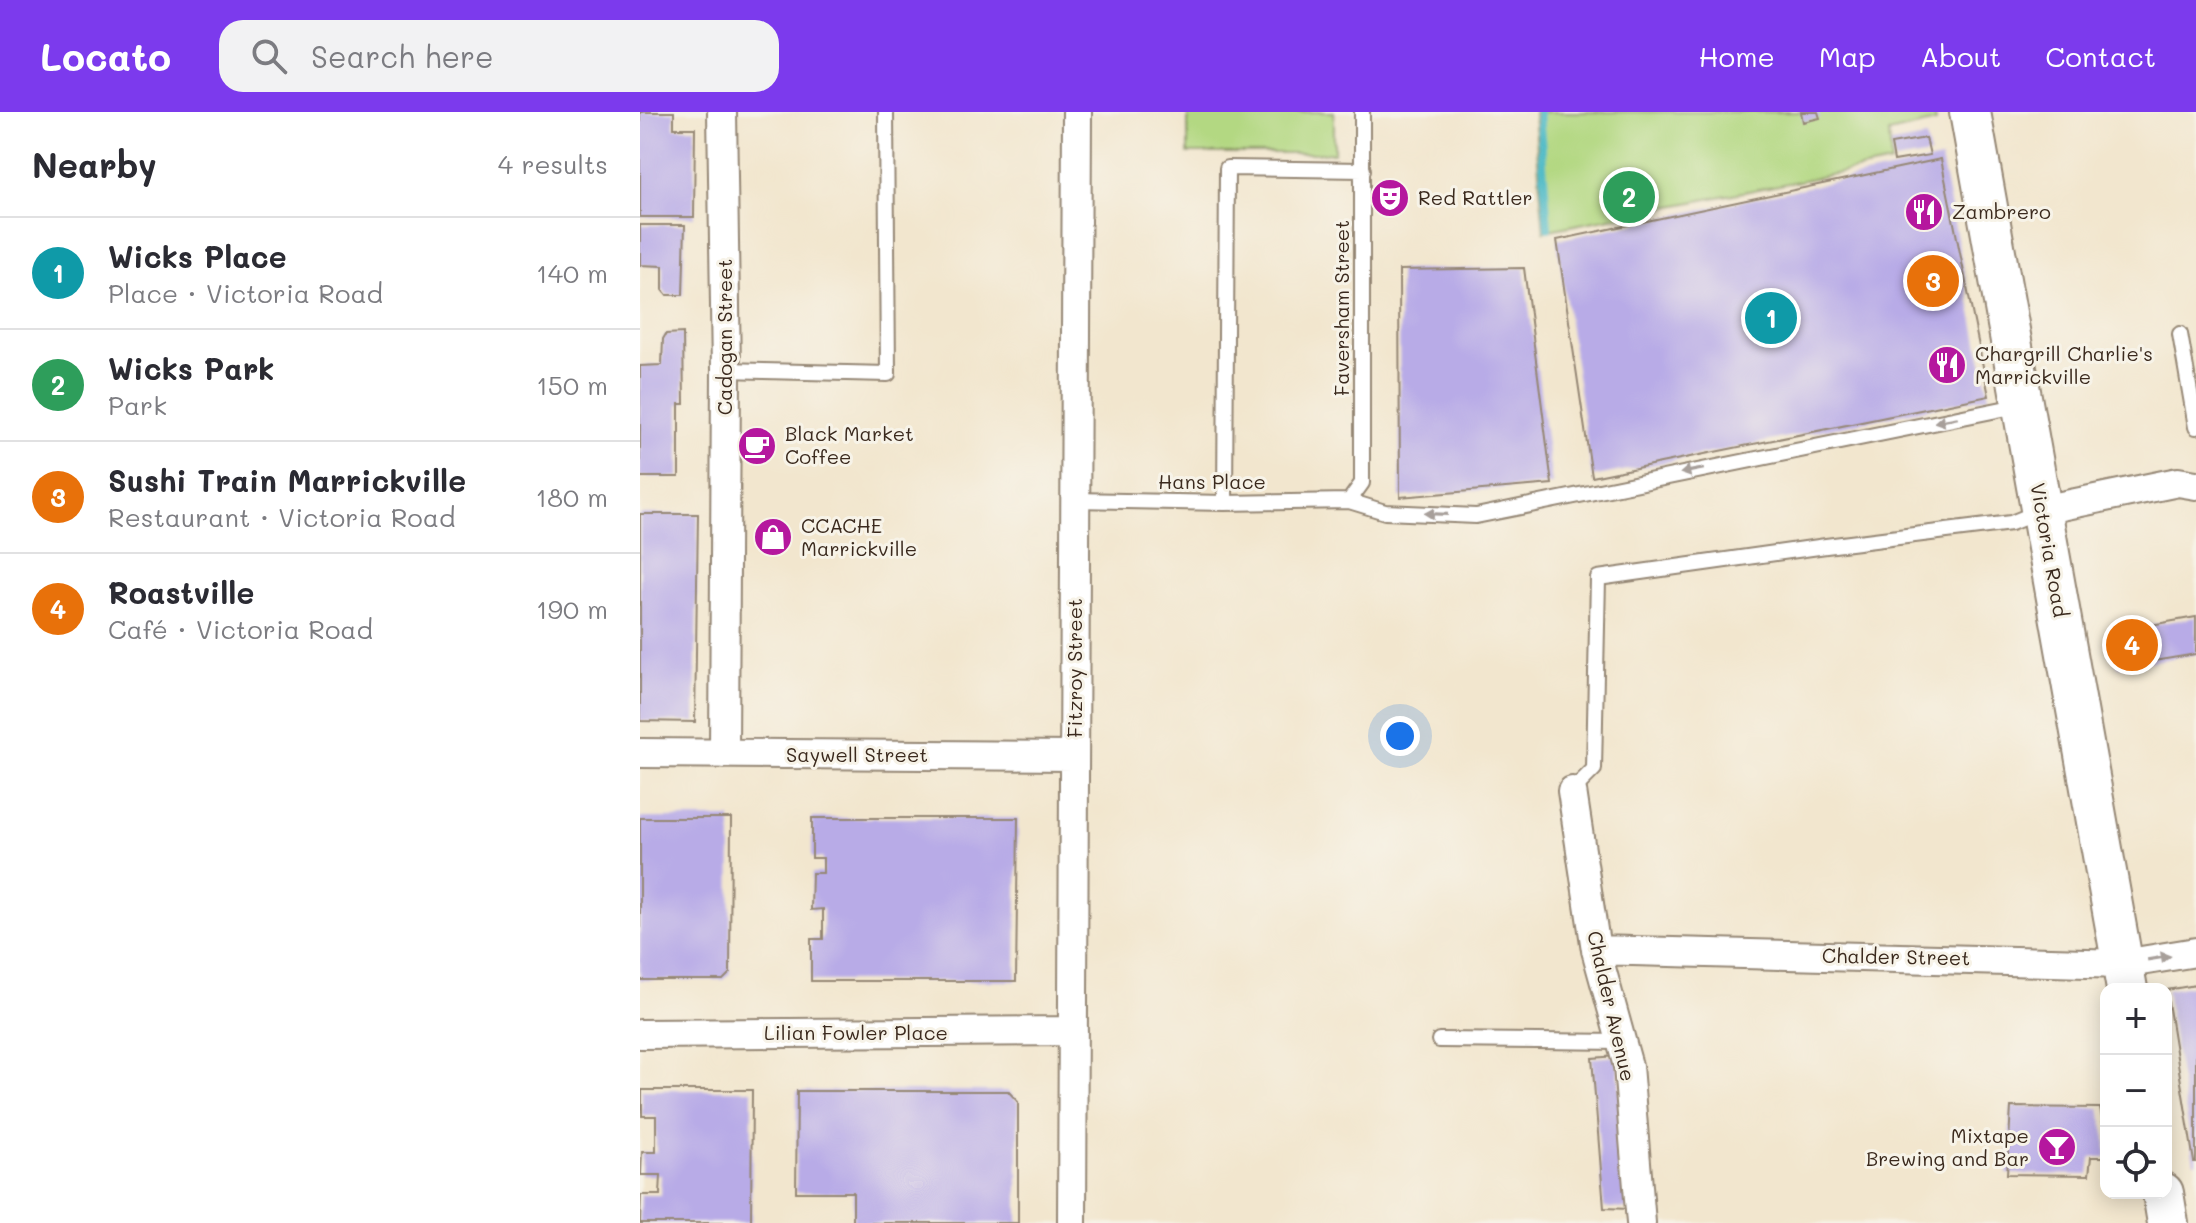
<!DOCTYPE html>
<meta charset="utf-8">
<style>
:root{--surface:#fff;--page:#f2f2f3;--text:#2b2b33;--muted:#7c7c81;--line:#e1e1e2;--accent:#7c3aed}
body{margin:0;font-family:Mali,sans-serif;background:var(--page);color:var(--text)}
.controls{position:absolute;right:24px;bottom:24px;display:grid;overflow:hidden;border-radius:16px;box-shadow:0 4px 20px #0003}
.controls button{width:72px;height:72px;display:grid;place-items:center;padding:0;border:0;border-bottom:2px solid var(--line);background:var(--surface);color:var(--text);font:40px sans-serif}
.you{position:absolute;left:760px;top:624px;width:28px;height:28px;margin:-20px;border:6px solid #fff;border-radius:50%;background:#1a73e8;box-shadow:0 0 0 12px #1a73e833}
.badge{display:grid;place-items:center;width:52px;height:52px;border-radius:50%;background:var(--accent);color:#fff;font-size:26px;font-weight:700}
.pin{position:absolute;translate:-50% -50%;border:4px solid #fff;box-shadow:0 2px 8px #0006}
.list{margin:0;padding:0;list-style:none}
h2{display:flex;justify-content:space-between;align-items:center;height:104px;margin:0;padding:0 32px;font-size:34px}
h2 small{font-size:26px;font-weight:400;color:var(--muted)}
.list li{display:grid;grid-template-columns:52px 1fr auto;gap:24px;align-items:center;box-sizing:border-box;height:112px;padding:0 32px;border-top:2px solid var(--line)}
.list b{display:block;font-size:30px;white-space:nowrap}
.list p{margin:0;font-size:26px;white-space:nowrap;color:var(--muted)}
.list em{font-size:26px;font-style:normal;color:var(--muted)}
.icon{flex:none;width:44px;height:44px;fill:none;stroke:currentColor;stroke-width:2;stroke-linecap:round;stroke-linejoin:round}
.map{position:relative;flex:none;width:1556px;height:1111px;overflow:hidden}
header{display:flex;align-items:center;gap:48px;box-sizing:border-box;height:112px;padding:0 40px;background:var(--accent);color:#fff}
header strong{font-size:38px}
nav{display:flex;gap:44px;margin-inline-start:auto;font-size:28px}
.search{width:560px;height:72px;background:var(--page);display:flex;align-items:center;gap:20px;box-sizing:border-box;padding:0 28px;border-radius:24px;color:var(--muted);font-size:30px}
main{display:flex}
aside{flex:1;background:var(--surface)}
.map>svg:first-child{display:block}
.green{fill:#b3d882;stroke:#778150;stroke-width:2}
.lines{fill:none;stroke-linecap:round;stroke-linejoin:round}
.stream{stroke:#4cb9c6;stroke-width:8}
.building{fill:#b8abe7}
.service-casing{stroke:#968876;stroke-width:18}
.minor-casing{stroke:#968876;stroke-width:32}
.secondary-casing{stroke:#968876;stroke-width:44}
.service{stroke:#fff;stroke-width:14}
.minor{stroke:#fff;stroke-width:28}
.secondary{stroke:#fff;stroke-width:40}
.oneway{fill:#a79f9a}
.labels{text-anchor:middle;stroke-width:6;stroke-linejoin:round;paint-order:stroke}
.poi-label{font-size:20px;fill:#3b2a1e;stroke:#f7f3e8;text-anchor:start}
.street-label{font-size:20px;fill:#3b2a1e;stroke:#f7f3e8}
</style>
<header>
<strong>Locato</strong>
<div class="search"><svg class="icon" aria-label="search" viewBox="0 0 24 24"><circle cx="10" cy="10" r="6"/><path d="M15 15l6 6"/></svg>Search here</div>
<nav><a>Home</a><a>Map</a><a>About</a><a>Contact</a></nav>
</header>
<main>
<aside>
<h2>Nearby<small>4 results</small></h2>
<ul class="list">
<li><span class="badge" style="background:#0f9aa8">1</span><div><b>Wicks Place</b><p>Place · Victoria Road</p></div><em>140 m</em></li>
<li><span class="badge" style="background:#2e9e5b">2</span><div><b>Wicks Park</b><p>Park</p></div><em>150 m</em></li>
<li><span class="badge" style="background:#e8710a">3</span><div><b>Sushi Train Marrickville</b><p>Restaurant · Victoria Road</p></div><em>180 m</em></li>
<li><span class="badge" style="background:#e8710a">4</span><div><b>Roastville</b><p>Café · Victoria Road</p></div><em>190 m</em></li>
</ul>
</aside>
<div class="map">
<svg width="1556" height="1111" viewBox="0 0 1556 1111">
<rect width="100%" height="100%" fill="#f7f3e8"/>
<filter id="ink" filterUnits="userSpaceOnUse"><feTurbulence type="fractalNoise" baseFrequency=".0125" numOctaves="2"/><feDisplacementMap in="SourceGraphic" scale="16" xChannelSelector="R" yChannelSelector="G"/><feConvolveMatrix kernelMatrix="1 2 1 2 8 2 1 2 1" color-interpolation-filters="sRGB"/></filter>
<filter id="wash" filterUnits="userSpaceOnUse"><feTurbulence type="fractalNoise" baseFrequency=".006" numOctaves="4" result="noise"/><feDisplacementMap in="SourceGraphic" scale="32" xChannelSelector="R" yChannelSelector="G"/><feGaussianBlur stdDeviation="1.8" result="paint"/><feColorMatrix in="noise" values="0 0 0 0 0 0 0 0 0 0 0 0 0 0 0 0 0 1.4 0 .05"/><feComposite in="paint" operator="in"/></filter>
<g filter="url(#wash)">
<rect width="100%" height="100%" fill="#f2e6ce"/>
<path class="green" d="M548,0H694V41H548Z
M894,0H1294L1296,10L1249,21L1251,51L904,119Z"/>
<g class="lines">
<path class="stream" d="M899,0L908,116"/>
</g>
<g id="blocks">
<path class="building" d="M0,0H34V16H55L54,105H0Z
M1161,0H1178L1180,6L1163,10Z
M1286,26L1290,43L1254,49L1251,32Z
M1301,47L1349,284L952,365L917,128Z
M0,113H45L43,183H27L23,178V154L0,153Z
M884,156L912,372L760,385L759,158Z
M43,221L44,292H39V365H0V254L22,253L23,227L26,222Z
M0,402H58L55,610L0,609Z
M1556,505V542L1478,555L1471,520Z
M0,706H91L90,861L83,868H0Z
M172,706H378L376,869H171V827H183V797L171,798L172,761H183V746H172Z
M1556,873V1050H1554L1526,878Z
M977,944L989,1097L964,1096L952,946Z
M2,978H112L111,1111H0L1,1083H20L21,1063H1L2,1040H16V1004H2Z
M157,979H368L378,990V1111H213V1080H156Z
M1371,995L1460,996L1466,1026V1045H1451L1449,1063L1367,1062Z"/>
</g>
</g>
<g filter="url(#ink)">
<use href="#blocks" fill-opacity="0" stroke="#968876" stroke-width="2"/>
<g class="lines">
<defs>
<path id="service" d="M1540,222L1556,315
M86,258L248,262L246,0
M435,388L585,391L709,389L745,400L836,404L1382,293
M709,389L722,371V0
M585,391L587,56L723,58
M932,679L954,657L958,466L1186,434L1371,411L1398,400
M799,928L982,930"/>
<path id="minor" d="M82,0L86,258L84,642
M1402,398L1538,370L1556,373
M0,641L434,644
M932,679L956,838L988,954L1001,1111
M956,838L1483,852L1556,840
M0,922L433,919
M432,1111L437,0"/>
<path id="secondary" d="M1330,0L1487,877
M1523,1081L1528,1111"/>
</defs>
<use href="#service" class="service-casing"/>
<use href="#minor" class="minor-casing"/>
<use href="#secondary" class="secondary-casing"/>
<use href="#service" class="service"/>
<use href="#minor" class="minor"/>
<use href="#secondary" class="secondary"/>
</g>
<defs><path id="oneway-solid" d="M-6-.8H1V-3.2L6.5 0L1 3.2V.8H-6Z" transform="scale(2)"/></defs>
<g class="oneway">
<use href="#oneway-solid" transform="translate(1306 308) rotate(169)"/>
<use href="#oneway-solid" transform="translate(1052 359) rotate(169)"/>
<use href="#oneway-solid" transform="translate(796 402) rotate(-178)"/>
<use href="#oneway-solid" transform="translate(1519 846) rotate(-9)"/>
</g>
</g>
<defs>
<symbol id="theatre-disc" viewBox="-11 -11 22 22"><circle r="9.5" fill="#b5179e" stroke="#f7f3e8"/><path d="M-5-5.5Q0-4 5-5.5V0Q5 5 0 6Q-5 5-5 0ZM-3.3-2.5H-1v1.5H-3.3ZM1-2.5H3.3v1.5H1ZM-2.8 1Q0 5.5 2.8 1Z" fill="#fff"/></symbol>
<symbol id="restaurant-disc" viewBox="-11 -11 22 22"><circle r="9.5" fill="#b5179e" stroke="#f7f3e8"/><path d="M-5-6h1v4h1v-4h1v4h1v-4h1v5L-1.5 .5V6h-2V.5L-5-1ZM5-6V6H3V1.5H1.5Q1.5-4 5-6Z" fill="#fff"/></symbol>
<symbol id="cafe-disc" viewBox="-11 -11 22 22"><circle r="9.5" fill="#b5179e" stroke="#f7f3e8"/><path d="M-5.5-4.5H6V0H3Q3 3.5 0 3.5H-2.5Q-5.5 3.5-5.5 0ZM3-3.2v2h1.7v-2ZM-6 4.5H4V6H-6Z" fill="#fff"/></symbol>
<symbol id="shop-disc" viewBox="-11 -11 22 22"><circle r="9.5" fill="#b5179e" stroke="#f7f3e8"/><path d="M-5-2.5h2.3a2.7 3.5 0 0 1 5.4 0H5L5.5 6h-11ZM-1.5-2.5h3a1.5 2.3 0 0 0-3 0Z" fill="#fff"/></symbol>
<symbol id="bar-disc" viewBox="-11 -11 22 22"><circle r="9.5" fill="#b5179e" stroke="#f7f3e8"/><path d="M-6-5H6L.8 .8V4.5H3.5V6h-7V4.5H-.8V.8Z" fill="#fff"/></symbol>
</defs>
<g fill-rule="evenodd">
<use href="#theatre-disc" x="728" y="64" width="44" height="44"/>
<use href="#restaurant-disc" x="1262" y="78" width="44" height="44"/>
<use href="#restaurant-disc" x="1285" y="231" width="44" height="44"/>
<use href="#cafe-disc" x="95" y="312" width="44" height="44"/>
<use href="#shop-disc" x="111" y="403" width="44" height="44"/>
<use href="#bar-disc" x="1395" y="1013" width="44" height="44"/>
</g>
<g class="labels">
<g class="poi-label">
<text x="778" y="93">Red Rattler</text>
<text x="1312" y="107">Zambrero</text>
<text x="1335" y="249">Chargrill Charlie's<tspan x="1335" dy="23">Marrickville</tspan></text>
<text x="145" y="329">Black Market<tspan x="145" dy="23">Coffee</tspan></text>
<text x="161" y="421">CCACHE<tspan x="161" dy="23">Marrickville</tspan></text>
<text x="1389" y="1031" text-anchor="end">Mixtape<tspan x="1389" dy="23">Brewing and Bar</tspan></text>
</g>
<g class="street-label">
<text transform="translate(702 196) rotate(-90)" y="7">Faversham Street</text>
<text transform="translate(85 225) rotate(-90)" y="7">Cadogan Street</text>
<text x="572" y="377">Hans Place</text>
<text transform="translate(1409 438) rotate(80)" y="7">Victoria Road</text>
<text transform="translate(435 556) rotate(-90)" y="7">Fitzroy Street</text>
<text x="217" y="650">Saywell Street</text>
<text transform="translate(1256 845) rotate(1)" y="7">Chalder Street</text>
<text transform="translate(971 894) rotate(77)" y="7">Chalder Avenue</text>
<text x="216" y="928">Lilian Fowler Place</text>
</g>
</g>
</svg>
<div class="controls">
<button>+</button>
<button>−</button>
<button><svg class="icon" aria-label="locate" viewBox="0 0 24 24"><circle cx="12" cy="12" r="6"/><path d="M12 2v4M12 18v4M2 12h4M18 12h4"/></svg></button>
</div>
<div class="you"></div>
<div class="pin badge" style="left:1131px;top:206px;background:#0f9aa8">1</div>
<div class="pin badge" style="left:989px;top:85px;background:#2e9e5b">2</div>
<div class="pin badge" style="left:1293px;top:169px;background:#e8710a">3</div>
<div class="pin badge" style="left:1492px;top:533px;background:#e8710a">4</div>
</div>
</main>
